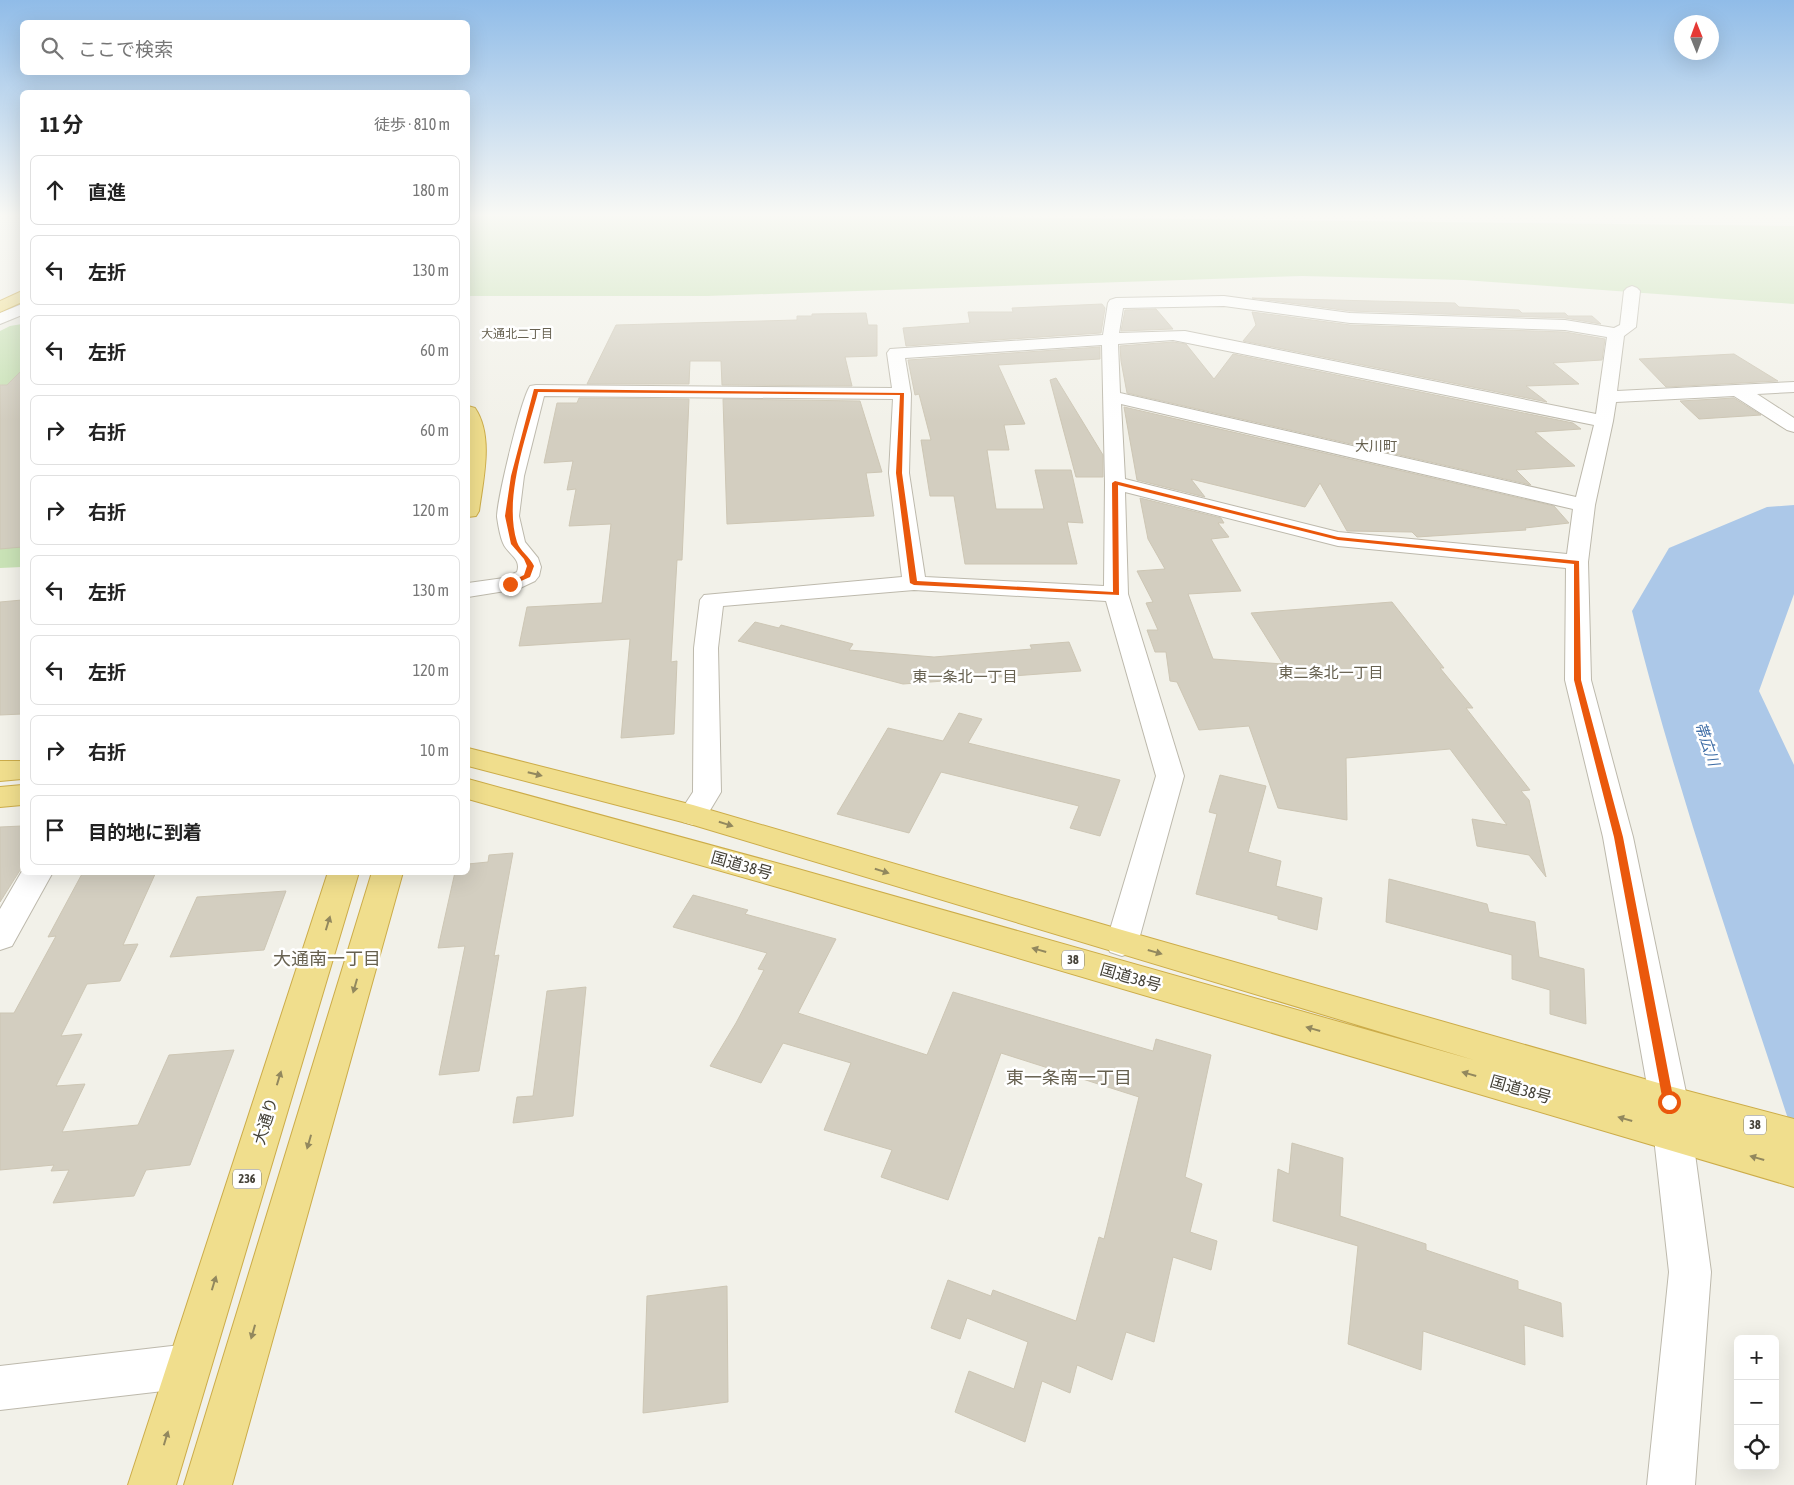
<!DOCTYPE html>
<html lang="ja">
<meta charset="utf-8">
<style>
:root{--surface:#fff;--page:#f6f6f6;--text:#222;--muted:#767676;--line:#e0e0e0}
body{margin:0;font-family:"Asap Condensed","Noto Sans JP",sans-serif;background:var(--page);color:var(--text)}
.controls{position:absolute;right:15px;bottom:15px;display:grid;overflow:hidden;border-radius:8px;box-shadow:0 5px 20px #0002}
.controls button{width:45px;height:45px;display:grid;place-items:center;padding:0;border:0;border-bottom:1px solid var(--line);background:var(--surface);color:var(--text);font:25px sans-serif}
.compass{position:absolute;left:1674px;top:15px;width:45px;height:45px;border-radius:50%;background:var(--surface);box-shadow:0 5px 20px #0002;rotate:359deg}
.stop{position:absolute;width:15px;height:15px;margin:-11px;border:4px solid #ea580c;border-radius:50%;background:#fff}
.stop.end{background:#ea580c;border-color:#fff;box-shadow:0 1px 5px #0008}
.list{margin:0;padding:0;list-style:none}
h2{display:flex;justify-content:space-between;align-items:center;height:65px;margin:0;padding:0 20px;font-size:21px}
h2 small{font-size:16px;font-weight:400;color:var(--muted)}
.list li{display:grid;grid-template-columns:32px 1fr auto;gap:15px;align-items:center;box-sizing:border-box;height:70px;margin:0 10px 10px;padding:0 10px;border:1px solid var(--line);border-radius:8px}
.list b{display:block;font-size:19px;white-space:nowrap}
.list em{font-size:16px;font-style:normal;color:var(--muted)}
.icon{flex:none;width:28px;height:28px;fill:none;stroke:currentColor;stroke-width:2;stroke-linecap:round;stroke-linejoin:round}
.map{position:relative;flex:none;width:1794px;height:1485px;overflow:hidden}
.search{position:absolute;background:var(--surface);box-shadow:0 5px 20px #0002;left:20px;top:20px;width:450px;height:55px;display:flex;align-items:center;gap:12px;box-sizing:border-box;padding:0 18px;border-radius:8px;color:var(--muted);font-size:19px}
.panel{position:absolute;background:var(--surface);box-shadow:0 5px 20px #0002;left:20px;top:90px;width:450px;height:785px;border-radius:8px}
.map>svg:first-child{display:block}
.green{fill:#c9e2b6}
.water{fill:#acc8e8}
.building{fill:#d3cec0;stroke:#cdc6b4}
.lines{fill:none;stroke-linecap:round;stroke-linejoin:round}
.minor-casing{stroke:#bdb9ac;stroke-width:2}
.trunk-casing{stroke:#ccac49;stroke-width:2}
.minor{fill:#fff;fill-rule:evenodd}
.trunk{fill:#f0de8d;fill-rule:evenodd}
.oneway{fill:#92885e}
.route{fill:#ea580c}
.labels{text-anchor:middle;stroke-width:5;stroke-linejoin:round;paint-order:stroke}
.far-neighbourhood-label{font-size:12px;fill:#676150;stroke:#fff}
.shield{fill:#fff;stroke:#7d7b74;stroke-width:1}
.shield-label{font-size:12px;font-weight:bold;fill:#454238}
.far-quarter-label{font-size:14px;fill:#676150;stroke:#fff}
.neighbourhood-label{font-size:15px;fill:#676150;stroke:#fff}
.water-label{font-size:15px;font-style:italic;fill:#3d6ca5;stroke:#fff}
.near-street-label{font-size:16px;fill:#454238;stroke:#fff}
.near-neighbourhood-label{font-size:18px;fill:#676150;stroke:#fff}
</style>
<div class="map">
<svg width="1794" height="1485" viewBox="0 0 1794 1485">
<rect width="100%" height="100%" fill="#f2f1e9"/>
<path class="green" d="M468,214H733L1794,226V304L1464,280L1302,276L707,296H468Z
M22,324V567L0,568V331L10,326Z"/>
<path class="water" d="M1794,505V594L1759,691L1794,765V1137C1737,962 1676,789 1632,611L1669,548L1767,507Z"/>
<path class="building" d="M1252,298L1455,303L1459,307L1519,310L1522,313H1565L1568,316H1592L1601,324L1565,318L1350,311Z
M1102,304L1105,308L1101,333L906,346L903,328L970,323L968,312H1013L1012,308Z
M1156,309L1173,329L1121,331L1125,310Z
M1252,312L1350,325L1565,332L1605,339L1602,360L1553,363L1579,384L1526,386L1547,402L1243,341L1256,325Z
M866,313L868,325H877V356L845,357L852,386L722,385L721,361H690L689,384H587L616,325L797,320V316H812V314Z
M1173,342L1186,344L1214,379L1233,354L1573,423L1581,429L1535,432L1575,466L1516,470L1531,485L1127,393L1121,361L1120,346Z
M1100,347V359L998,365L1025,424L1004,425L1009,450H987L996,509H1044L1035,470H1071L1083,523L1067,522L1077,564H965L954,496H930L921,440H931L919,394L915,395L908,360Z
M1734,354L1778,381L1666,387L1639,359Z
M22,370V547L0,549V385H7Z
M1056,378L1103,455V477H1076L1050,380Z
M579,398L689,399L682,560H677L671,662L677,661L674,734L621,738L630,639L519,646L527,607L602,603L611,524L569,526L576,489L567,490L573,461L544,463L557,403H577Z
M1734,398L1761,415L1699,419L1680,401Z
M723,399L860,401L882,472L866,473L874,516L727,524Z
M1124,407L1554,506L1569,523L1525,528L1526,530L1417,537L1412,532L1347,531L1320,483L1305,507L1191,479L1205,497L1137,480Z
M1140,498L1221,518L1224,523H1218L1229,537L1211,539L1241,591L1188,594L1213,659L1283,664L1251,613L1392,602L1444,668H1440L1473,708H1466L1530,790L1521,791L1529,800L1546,877L1529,855L1477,846L1472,819L1507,825L1450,749L1346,758L1347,820L1278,808L1249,726L1199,730L1177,682L1170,681L1166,652H1155L1147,630H1158L1146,603L1153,602L1137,571L1165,569L1148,539Z
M22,600V714L0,715V602Z
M755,622L779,628L781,625L853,644L849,650L934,657L1032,649L1030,645L1069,642L1081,671L903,684L738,641Z
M959,713L982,719L968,743L1120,780L1100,836L1070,828L1079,806L941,772L909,833L837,814L888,728L943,741Z
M1220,775L1266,786L1248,852L1281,861L1276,886L1322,898L1317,930L1278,919V916L1196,894L1217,814L1209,812Z
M22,826V867L0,902V827Z
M513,853L494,956L499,955L479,1071L439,1075L465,946L438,948L455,872H468V864L488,862L489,855Z
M83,872H156L123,945L138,944L120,981L87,984L61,1036L82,1034L56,1086L85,1084L62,1132L138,1125L169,1055L234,1050L190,1165L146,1170L134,1196L53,1203L69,1170L51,1171L54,1165L0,1170V1013H14L56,936L48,937Z
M1389,879L1487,904L1489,912L1535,922L1539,957L1584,969L1586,1024L1550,1014V990L1512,979V955L1386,922Z
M286,891L264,950L170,957L197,897Z
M693,895L748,910L745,914L836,939L798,1013L927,1055L953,992L1153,1051L1156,1039L1211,1055L1185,1177L1202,1184L1190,1232L1217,1241L1211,1270L1173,1257L1154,1342L1126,1332L1112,1380L1077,1365L1070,1393L1042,1381L1025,1442L955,1412L969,1371L1014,1389L1028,1342L967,1318L960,1339L931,1328L948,1280L991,1296L993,1290L1076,1321L1099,1237L1104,1239L1139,1097L1001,1053L948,1200L881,1177L892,1150L824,1130L851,1063L783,1043L761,1083L710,1066L736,1023L764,970L758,969L767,953L673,927Z
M586,987L573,1116L513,1123L517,1097L533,1096L547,991Z
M1292,1143L1343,1158L1340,1216L1426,1244V1250L1518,1281V1289L1561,1303L1563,1337L1524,1325L1525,1365L1423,1331L1421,1370L1348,1344L1358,1246L1273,1221L1278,1169L1289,1174Z
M727,1286L728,1402L643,1413L647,1296Z"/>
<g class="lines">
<defs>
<path id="minor" d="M1632,286L1637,288L1640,291L1636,327L1624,336L1617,391L1794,382V392L1757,394L1794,418V432L1787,430L1734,396L1616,402L1613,421L1595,505L1588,562L1591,680L1633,837L1688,1102L1711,1272L1695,1485H1647L1669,1272L1650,1102L1603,837L1565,680L1566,568L1338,546L1125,492L1128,594L1184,776L1138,943L1134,952L1122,956L1110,952L1106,943L1156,776L1106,601L914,590L723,606L718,648L721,792L703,822L693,825L683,822L678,815L693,792L694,648L700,600L704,595L902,577L889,473L893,399L544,396L524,476L519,516L525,542L538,558L541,567L539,576L535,581L518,589L468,597V583L504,578L517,572C522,558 507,554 503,543C500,536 498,524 497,517C497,500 521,399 530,386L536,385L892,388L887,353L890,349L1103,335L1108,303L1110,300L1116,298L1224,296L1350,313L1565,320L1614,328L1620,325L1624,291L1627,288ZM1224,306L1350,323L1565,330L1607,337L1596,414L1185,331L1119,333L1123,308ZM1173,340L1594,425L1576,497L1120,393L1118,344ZM1102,345L1105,483L1104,586L925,577L909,473L911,394L905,358ZM1121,404L1573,509L1567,554L1338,532L1125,479Z
M22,304V315L0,324V313Z
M22,871L53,872L12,946L0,950V909Z
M189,1344L205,1350L211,1366L205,1382L189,1388L0,1410V1366Z"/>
<path id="trunk" d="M22,291V302L0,312V301Z
M468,406L475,408C494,436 483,480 479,511L476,516L468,517Z
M468,748L693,805L1122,930L1669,1086L1794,1119V1187L791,891L468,799V779L791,867L1474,1060L690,824L468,766Z
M0,761H22V779L0,781Z
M22,785V805L0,807V787Z
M328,872H359L176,1485H128Z
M372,872H403L232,1485H184Z"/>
</defs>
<use href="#minor" class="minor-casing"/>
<use href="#trunk" class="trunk-casing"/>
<use href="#minor" class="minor"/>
<use href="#trunk" class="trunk"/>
</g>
<defs><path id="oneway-solid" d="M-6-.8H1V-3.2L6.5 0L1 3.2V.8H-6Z" transform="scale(1.25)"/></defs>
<g class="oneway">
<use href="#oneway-solid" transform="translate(535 774) rotate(14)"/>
<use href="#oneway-solid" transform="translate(726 824) rotate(17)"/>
<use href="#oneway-solid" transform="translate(882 871) rotate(17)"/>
<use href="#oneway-solid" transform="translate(328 923) rotate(-73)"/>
<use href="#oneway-solid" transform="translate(1039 950) rotate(-164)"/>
<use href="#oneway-solid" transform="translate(1155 952) rotate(16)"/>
<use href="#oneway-solid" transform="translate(355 986) rotate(106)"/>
<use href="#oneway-solid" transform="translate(1313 1029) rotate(-164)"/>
<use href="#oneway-solid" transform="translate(1469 1074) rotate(-164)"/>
<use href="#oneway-solid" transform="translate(279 1078) rotate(-73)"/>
<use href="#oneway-solid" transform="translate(1625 1119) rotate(-164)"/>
<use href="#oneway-solid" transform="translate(309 1142) rotate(106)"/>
<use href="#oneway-solid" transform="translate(1757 1158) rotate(-164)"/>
<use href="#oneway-solid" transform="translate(214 1283) rotate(-73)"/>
<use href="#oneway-solid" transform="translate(253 1332) rotate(106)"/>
<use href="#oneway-solid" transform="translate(166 1438) rotate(-73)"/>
</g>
<linearGradient id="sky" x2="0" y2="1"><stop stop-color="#90bce8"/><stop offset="0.51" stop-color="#f9f9f5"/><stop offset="1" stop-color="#f9f9f5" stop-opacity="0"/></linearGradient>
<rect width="1794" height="422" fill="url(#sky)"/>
<path class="route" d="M534,389L904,393L902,473L917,581L1113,592L1112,483L1115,481L1338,537L1579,561L1581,680L1623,837L1674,1102L1673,1105H1665L1663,1102L1614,837L1574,680V564L1338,540L1118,485L1119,595L914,585L910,583L896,473L900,395L538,392C527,435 503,498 517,542C520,551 530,557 534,566L530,577L510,586L508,585V583L524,575L527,566L524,559L511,544L505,516L511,476Z"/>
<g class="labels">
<g class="far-neighbourhood-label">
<text x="517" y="338">大通北二丁目</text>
</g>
<g class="shield">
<rect x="1062" y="950.5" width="22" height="19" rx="4"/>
<rect x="1744" y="1115.5" width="22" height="19" rx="4"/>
<rect x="233" y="1169.5" width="28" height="19" rx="4"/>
</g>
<g class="shield-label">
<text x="1073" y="964">38</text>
<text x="1755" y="1129">38</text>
<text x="247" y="1183">236</text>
</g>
<g class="far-quarter-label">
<text x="1376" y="451">大川町</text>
</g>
<g class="neighbourhood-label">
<text x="1331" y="678">東二条北一丁目</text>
<text x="965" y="682">東一条北一丁目</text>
</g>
<g class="water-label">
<text transform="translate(1707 744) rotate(71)" y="5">帯広川</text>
</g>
<g class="near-street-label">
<text transform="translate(742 865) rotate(16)" y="6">国道38号</text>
<text transform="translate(1131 977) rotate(16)" y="6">国道38号</text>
<text transform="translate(1521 1089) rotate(16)" y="6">国道38号</text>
<text transform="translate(265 1121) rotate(-73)" y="6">大通り</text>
</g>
<g class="near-neighbourhood-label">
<text x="327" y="965">大通南一丁目</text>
<text x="1069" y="1084">東一条南一丁目</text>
</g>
</g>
</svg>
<div class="controls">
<button>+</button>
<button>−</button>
<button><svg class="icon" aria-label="locate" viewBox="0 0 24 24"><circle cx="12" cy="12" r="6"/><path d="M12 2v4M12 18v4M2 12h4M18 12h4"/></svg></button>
</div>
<svg class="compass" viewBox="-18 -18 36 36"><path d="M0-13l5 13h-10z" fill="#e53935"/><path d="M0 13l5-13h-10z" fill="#767676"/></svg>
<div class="stop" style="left:1669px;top:1102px"></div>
<div class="stop end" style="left:510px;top:584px"></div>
<div class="search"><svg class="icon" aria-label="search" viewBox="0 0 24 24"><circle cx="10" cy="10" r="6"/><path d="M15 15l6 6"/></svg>ここで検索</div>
<section class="panel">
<h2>11 分<small>徒歩 · 810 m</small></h2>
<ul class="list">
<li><svg class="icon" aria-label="ahead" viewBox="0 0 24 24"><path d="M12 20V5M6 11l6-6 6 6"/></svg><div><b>直進</b></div><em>180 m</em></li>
<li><svg class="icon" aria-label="left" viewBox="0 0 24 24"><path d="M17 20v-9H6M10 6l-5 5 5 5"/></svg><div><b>左折</b></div><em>130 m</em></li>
<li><svg class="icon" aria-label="left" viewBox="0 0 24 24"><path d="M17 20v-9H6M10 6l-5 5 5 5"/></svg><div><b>左折</b></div><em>60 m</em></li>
<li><svg class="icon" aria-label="right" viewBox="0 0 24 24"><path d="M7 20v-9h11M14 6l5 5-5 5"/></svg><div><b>右折</b></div><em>60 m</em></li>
<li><svg class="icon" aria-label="right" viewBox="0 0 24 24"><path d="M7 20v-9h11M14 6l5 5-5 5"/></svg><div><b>右折</b></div><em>120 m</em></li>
<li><svg class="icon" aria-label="left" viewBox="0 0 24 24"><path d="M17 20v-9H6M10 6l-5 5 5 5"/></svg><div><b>左折</b></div><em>130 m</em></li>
<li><svg class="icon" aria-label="left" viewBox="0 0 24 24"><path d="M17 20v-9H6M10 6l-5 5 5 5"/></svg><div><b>左折</b></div><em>120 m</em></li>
<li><svg class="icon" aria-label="right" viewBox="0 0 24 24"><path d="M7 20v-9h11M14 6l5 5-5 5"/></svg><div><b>右折</b></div><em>10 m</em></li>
<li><svg class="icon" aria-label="arrive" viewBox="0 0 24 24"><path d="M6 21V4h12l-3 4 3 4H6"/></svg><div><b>目的地に到着</b></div></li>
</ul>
</section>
</div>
